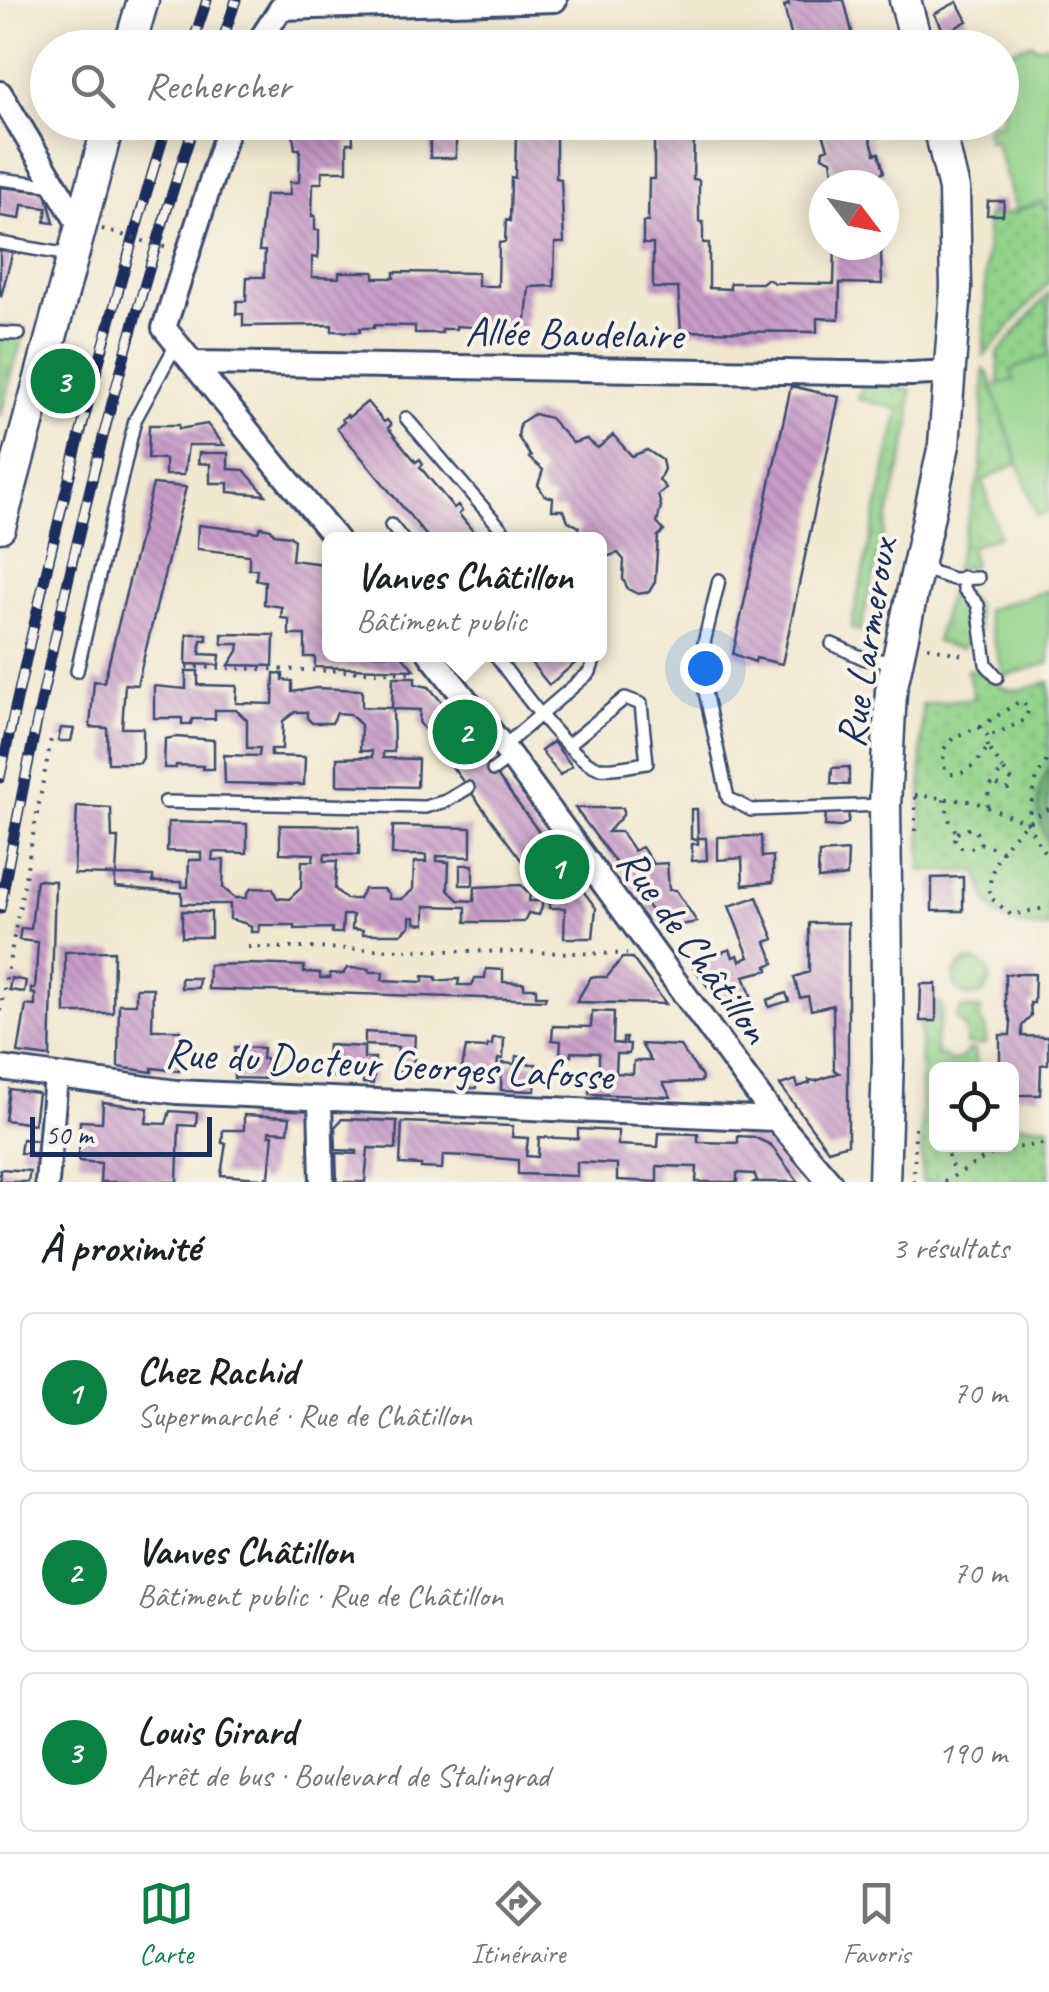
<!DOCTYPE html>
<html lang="fr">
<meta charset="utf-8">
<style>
:root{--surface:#fff;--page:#f6f6f6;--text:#202124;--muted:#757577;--line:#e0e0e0;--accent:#0b8043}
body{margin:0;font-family:Caveat,sans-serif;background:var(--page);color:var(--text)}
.controls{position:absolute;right:30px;bottom:30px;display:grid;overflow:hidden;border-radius:15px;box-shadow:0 5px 25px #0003}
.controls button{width:90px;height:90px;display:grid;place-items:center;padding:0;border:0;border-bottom:2px solid var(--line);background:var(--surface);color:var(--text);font:50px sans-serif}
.compass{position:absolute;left:809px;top:170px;width:90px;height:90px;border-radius:50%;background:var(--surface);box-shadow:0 5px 25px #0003;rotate:122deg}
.scale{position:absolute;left:30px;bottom:25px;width:182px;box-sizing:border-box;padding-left:10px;border:5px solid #1b2f5e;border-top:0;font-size:28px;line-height:35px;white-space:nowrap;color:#1b2f5e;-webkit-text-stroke:8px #f7f3e8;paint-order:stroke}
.you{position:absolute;left:705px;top:668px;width:35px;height:35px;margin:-25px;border:8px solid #fff;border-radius:50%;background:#1a73e8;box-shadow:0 0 0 15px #1a73e833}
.badge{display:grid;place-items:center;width:65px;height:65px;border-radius:50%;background:var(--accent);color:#fff;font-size:32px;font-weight:700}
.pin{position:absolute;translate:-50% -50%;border:5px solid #fff;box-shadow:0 2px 10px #0006}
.popup{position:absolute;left:322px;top:532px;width:285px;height:130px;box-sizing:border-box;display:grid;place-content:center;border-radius:15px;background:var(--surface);filter:drop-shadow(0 2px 8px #0005);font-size:32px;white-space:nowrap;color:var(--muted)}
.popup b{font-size:38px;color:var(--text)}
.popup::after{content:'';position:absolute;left:50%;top:100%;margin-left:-20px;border:20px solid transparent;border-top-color:var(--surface)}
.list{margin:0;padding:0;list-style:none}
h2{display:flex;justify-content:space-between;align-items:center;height:130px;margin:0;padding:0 40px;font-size:42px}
h2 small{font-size:32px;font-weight:400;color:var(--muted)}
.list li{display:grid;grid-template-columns:65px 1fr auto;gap:30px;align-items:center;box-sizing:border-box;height:160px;margin:0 20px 20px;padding:0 20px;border:2px solid var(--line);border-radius:15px}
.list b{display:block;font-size:38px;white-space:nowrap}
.list p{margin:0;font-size:32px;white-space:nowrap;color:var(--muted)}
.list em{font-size:32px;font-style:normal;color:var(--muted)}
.icon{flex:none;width:55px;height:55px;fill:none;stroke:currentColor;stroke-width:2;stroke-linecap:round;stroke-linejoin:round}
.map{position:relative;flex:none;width:1049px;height:1182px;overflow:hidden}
.search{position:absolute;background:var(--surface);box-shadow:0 5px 25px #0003;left:30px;right:30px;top:30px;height:110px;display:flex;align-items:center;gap:25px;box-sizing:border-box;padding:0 35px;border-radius:55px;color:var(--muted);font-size:38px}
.sheet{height:670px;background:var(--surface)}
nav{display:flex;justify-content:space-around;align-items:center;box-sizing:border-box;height:140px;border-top:2px solid var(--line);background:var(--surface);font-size:28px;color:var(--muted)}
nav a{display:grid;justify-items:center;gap:5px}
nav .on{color:var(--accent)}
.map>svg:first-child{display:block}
.grass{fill:url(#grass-dots);stroke:#578174;stroke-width:2.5}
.forest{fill:url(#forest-firs);stroke:#48726a;stroke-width:2.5}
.cemetery{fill:url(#cemetery-stones);stroke:#578174;stroke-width:2.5}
.pitch{fill:#93d38a;stroke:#578174;stroke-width:2.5}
.building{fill:url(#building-back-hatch)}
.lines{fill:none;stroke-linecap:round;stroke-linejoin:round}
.lane-casing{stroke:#3b4b6f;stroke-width:16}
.street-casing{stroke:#3b4b6f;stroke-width:28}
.secondary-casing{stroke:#3b4b6f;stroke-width:35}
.path{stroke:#3b4b6f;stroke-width:4;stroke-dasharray:2.5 8;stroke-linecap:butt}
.lane{stroke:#fff;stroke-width:11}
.street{stroke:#fff;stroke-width:22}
.secondary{stroke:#fff;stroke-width:30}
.rail-casing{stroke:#1b2f5e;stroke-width:11}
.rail{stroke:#f7f3e8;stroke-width:8;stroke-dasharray:22;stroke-linecap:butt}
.path-bridge{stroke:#3b4b6f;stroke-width:4;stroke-dasharray:2.5 8;stroke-linecap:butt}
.labels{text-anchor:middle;stroke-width:8;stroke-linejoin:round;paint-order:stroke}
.street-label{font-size:42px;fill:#1b2f5e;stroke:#f7f3e8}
</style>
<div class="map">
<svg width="1049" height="1182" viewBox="0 0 1049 1182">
<defs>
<pattern id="grass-dots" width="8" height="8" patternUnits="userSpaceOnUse" patternTransform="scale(2.5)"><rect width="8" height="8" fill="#93d38a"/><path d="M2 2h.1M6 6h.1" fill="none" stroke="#7eb57a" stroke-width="1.8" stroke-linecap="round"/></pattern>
<pattern id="forest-firs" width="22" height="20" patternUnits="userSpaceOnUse" patternTransform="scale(2.5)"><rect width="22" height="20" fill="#76b576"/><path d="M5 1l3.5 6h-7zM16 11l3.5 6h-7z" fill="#609464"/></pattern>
<pattern id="cemetery-stones" width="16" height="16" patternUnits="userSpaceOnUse" patternTransform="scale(2.5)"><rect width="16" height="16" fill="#93d38a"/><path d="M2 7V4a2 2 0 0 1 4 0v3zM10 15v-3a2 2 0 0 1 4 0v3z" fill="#7eb57a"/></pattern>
<pattern id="building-back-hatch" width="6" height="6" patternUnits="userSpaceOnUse" patternTransform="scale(2.5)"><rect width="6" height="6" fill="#c89cc8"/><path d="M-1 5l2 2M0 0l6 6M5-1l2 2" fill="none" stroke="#a280a6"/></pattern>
</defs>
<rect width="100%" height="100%" fill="#f7f3e8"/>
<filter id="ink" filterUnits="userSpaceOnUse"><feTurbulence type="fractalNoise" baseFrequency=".01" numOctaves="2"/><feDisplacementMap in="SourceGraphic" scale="20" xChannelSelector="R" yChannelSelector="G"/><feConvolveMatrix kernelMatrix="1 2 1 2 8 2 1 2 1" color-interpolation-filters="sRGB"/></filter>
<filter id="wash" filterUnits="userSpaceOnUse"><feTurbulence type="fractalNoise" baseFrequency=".0048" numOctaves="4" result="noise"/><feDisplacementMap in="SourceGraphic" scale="40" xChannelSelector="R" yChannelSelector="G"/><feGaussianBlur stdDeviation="2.25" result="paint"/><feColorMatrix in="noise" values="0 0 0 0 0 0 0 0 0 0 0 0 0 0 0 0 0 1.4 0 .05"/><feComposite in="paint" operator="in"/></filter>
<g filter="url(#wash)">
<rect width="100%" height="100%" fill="#f1e8d0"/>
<path class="grass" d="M1043,202L1045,209L1049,208V282L984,356L987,215H1003Z
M1049,293V355L1012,370L1015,380L999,385L998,353Z
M984,370L990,376L1018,463L983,481L999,536L969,547L974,565L954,572L981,469Z
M864,380L911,390L910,428L860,631L851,628L899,409L858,399Z
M950,588H958L975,605L978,632L961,649L936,642Z
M971,669C987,670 992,684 1007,689C1019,692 1037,685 1049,682V928C1001,927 989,917 978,871H921L922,704L974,698L967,670Z
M954 979a18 18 0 1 1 36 0a18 18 0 1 1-36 0Z
M936,1003H941C947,1020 931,1035 936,1052L952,1062L961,1059L969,1050H975V1069L936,1070V1144H1012V1124L1049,1126V1182H922L920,1021L936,1020Z
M961,1008L981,1009L980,1021L986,1028V1042L982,1045L966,1044V1030L956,1018Z"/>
<path class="forest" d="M1049,768V845C1036,819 1034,792 1049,768Z"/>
<path class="cemetery" d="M0,326L25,329L0,417Z"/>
<path class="pitch" d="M1033,43L1035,47L1049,44V208L1045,209L1042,202L1016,210L995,141L989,142L985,130L991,128L989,123L1002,122V53Z
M1049,355V512L1037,516L992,387L1014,380L1011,370Z
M1049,590V663L1004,676L985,610Z"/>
<g id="blocks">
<path class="building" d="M788,0H844L856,48H801L798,37L792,39L784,6L789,5Z
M957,2L967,21L945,33L934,14Z
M403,34H431V41H451V48H313V39L389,41L390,37H403Z
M516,41H582V48H516Z
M629,41L694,42L695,48H629Z
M291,122H352L353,143H347V171H322V183H313L312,216H315V230H319V248L318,258L312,257V277L339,278V272H374V278H394V272L478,273V286H498L499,243L505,242L506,220L510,221L511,177L515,178L516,135L511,134V122H562V135H556V178L561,179L564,243H555L554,286L529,287L525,330L456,326V329H442V333H415V326L374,325V328H360V332L332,331V325L243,326V314H236L237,301H246L247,277H264L265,251H259L265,195H290V182H299L300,149H295Z
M430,122H456V158H430Z
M649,122H699V137H694L693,179L699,180V222H703V243H709V288L730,289V283H762L767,279L775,283L834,284L835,245H884L881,252L882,284L840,283L839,319L817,318V332L681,331L678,288H653V244H643V222H648L649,179H654V136H649Z
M819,122H871L874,132L869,134L875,154L879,153L884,172L880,174V185H835L831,160L822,156L823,150L828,148Z
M0,187L46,192L54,223L45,222L47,208L22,205L20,219L0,216Z
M988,201H1004L1003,215H987Z
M0,250L13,251L1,296L0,295Z
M791,386L839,397L782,664L756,658L755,662L733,654Z
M367,402L384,422L387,420L391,425L388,428L416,462L420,459L423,464L420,467L454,508L458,505L462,511L459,514L480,540H430L337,428L344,422L342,419L347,415L349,417Z
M534,414L550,418L573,443L586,439L598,448L613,435L632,456L647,450L662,460L664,469L659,480L666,488L658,495L661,506L657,523L664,531L658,536L655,582L649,592L638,594L628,589L623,579L624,560L618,553L609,556L600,555V540L579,539V527L568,521L564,510H552L553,498L544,495L538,485L543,470L529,458L531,457L518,437L520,423Z
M207,424L224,445H188L184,475H165V459L148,458L149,425H179V429Z
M199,453H228V469L244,470L266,495L228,492V483H210V464L198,463Z
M153,484L186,487L137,685L125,684L122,728H143V758L140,763H108L107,728L90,727L94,681L104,682Z
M198,525L258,532L261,527L271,529L274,534L290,536L294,540L292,560L323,564L330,572V654H401L414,670L315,667V657H305V635H289V619L281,618L282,607L264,604L265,581L256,580L257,569H249V555L197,549Z
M187,634H207V640H201L200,654L220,655L219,665L186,664Z
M222,634L274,635L273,666L229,665L238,651L239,644H222Z
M524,654H575L579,660L549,685Z
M186,671H198V685L237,686L236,703L273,704L274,673L283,674V680L292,681V692L316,688L362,690V707L392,708L393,677H415V684L429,687L448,710L596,908L593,938H564L565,908H550V899L419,722L420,710L393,709L394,752H383V758L418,759L417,787L337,785V758L372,757V751H360L361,725L350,714L337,713L332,723H312L307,718V712H295L283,721L282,749H271V756L305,757L304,785L225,783L224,755L259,756L260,748H247V720L236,710H215V719H192L191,724H182V718H154V686L186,689Z
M61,728L74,729L71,741H58Z
M176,737L214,740V769H202L203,766L176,765V768H164L165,739Z
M553,742L572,766L560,775L541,751Z
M849,767V785L831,784L832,768Z
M77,806L111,808L112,838H118L116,875L74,874Z
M575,808H623V815L608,832H621L634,851L642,847L653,864L667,863L669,890H676L697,922L664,928Z
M691,809H697L698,839H691Z
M826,811H849L848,823L839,827L825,826Z
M168,822L247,824V853L213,852L212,860H224L223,888L235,898H247V893L252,888L273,889L277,898L289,899L301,888L302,861H313L314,854L280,853V825L359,826V855L325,854L324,861H337L335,889L346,899H359L364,889H384L389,894V899H401L413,890L414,862H426V855H392L393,826L471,828V857L437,856V861L449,862L448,890L458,900L474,901L475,887L521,885L530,894L529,901H542V907L539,915L528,913L524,922H466V907L425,906V924L415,923V917H410V926L401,934H363V930L352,929L353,915H343L342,933H332V928L295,929V925H259V932H251V927L244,923L230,919V904H182V893L115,887V875L153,876V882H182V887H188L189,860H201V852L167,851Z
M761,836L762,857L773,856V882L743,885L742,858L718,860V837Z
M698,838H706L707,860L692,861V844H698Z
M848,851L847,876L818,879L819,853Z
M460,865H473V885H460Z
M963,877V911H932V878Z
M36,880L55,881L50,1057L18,1053L26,1005L35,1006V994L31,993V988L35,989L38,942L19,940L21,928L31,929Z
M757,897L774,939L766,942L774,963L767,966L768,970L744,976L755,1006L728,1014L691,964L730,949L733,957L738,955L740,961L749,957L729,906Z
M182,911L211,912V937H182Z
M809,923H848V1144L828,1150L780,1085L796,1080L798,1087L810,1083L809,1080L816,1081L839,1073L834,1070L833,1005L811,1010L808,996L800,998L794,977L809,972Z
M114,951L113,1013H65V952Z
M622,958H632L666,1004L576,1002L591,977H607Z
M250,964L304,966V972L320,973V978H330V973L343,974L347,968L369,969V972H383L382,980L423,982V976L436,977V981L459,979L458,985H472L475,978H485L486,969L503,970V982L524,983V988H536V996H546L545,1000L208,989L209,965Z
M1005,974H1035L1034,1003H1030L1031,1016L1022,1026V1036L1048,1037V1064L1041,1065L1040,1095H1012V1070H1000V1035H1010L1011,1023L1005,1003Z
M11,978L26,981L24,992L9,990Z
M181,978H199L198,988H181Z
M921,984H936V1021H920Z
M136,988H153L152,1030H180L179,1071L152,1068V1072L118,1067L119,1004H136Z
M786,993L789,1001L769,1007L767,1000Z
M592,1011L614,1012L613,1043L623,1044V1038H626V1044H630L629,1054H617L616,1073L633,1074L634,1061H651L641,1044L680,1046L702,1077L701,1082L663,1083L671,1097L589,1094L590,1073H599V1053L571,1052V1056L560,1055L561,1041L552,1040L553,1026L591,1027Z
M365,1032L415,1035L413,1072L397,1071L398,1047L365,1045Z
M493,1038H504L503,1059H498L496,1076L477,1074L476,1088H466L467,1074H461L466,1047L487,1048L488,1045H492Z
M328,1045L364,1047V1058H375L373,1084L363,1083V1078L325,1076Z
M235,1047L263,1048L262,1059H267L266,1065L271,1066L270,1079L234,1078V1066H228V1060H234Z
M516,1056L523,1057V1064H536L535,1091L501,1090L502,1063L515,1064Z
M9,1089L38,1093L34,1124L5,1120Z
M103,1102L148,1108L146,1123L166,1124L170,1111L197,1113L196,1126L179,1125L177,1182H100L101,1163L79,1161L80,1121L102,1122Z
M244,1115L290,1117L288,1132L269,1131V1135H273L269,1177H266L265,1182H259V1178L221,1175L226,1143H222L223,1130H244Z
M342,1119L397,1121L396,1149L368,1148L365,1182H337L336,1153L357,1154V1151L336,1150L335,1127Z
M402,1122L513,1126L512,1137L528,1138L526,1156L538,1157L539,1137L578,1139V1129L618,1131V1145L658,1147L659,1133L698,1134V1142L738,1143V1136L754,1137L771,1145L798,1182H754L757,1180L754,1174L737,1173V1182H696L697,1167L657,1166V1182L617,1180V1164L577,1162V1176L518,1174V1160L469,1156L443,1155L442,1169L421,1168V1165L400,1164Z
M22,1139L42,1141L41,1154L20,1153Z
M0,1169L30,1171L28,1182H0Z"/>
</g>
</g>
<g filter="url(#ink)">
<use href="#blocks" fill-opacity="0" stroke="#3b4b6f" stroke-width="2.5"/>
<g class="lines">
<defs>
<path id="lane" d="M0,179L56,186
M0,243L69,255
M0,333L19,334
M406,418L511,540
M391,525L403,540
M926,561L932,572L953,579L978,578
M963,577L964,589L978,605L986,664L997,677
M719,580L699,664L728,798L751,810L881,805
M832,644L865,659L893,661
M494,654C513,679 572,763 600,768C614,770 632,765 647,763L641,704L625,698L568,745
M77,671L135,420L177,343
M503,747L590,672L596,654
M493,770L511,757
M165,802L425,807L446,801L468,788"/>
<path id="street" d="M281,8L555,0
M255,48L281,8L293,1
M0,93L80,226
M230,122L164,328L337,540
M195,363L911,374L952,372
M430,654L511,757L776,1119L830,1182
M0,1068L176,1092L776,1119
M320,1100L322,1182
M47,1182L56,1077"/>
<path id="secondary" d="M905,0L918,48
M129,48L143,0
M0,527L109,122
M884,1182L888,1059L885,805L891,691L944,445L956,288L954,189L938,122"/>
</defs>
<use href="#lane" class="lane-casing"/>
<use href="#street" class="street-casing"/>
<use href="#secondary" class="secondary-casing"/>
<path class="path" d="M928,647L967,656
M186,667L415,673
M980,727L1020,701L1029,708L1025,720L998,733L987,735
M988,747L987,735L979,727L954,737L944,749L943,766L950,774C968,776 978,761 988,747L1003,769
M915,795L975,802L1027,823L1049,860
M915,797V832
M944,799L950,822L957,833L955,839L961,847L971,848L980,843L1002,851
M987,806L989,789L994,781L1000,787L1008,789L1012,781L1003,769L994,781
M1049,809C1017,826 986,859 990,897L1011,915L1049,907
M1027,823L1037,777L1049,757
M957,833L971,828L976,832L980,843
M248,947L627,954
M0,1011L52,734
M948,1144V1158L955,1173
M989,1144L996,1151
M914,1182L915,1127
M944,1182L996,1151L1049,1143"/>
<use href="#lane" class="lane"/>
<use href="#street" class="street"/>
<use href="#secondary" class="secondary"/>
<defs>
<path id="rail" d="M191,48L207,0
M220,48L236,0
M0,778C47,557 101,338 168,122
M0,909C49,644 110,379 195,122"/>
</defs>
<use href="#rail" class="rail-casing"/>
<use href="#rail" class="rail"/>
<path class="path-bridge" d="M102,229L171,249"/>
</g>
</g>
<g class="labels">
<g class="street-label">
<text transform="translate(574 332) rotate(1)" y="15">Allée Baudelaire</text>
<text transform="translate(865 643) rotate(-81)" y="15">Rue Larmeroux</text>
<text transform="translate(695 945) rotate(54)" y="15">Rue de Châtillon</text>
<text transform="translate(389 1063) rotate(3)" y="15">Rue du Docteur Georges Lafosse</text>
</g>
</g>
</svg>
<div class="controls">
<button><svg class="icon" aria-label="locate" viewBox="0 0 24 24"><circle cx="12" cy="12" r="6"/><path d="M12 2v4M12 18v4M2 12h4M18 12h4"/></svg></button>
</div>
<svg class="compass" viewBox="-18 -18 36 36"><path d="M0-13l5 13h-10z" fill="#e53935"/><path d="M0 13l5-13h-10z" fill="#757577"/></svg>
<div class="scale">50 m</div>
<div class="you"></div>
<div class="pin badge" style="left:557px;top:867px">1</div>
<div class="pin badge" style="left:465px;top:732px">2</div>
<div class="popup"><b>Vanves Châtillon</b>Bâtiment public</div>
<div class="pin badge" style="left:63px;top:381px">3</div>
<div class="search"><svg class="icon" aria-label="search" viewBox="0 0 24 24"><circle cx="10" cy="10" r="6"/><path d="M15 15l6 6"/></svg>Rechercher</div>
</div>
<section class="sheet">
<h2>À proximité<small>3 résultats</small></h2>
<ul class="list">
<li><span class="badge">1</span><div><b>Chez Rachid</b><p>Supermarché · Rue de Châtillon</p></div><em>70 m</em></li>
<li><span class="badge">2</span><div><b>Vanves Châtillon</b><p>Bâtiment public · Rue de Châtillon</p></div><em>70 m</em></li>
<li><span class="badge">3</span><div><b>Louis Girard</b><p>Arrêt de bus · Boulevard de Stalingrad</p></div><em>190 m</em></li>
</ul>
</section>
<nav>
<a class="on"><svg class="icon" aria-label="map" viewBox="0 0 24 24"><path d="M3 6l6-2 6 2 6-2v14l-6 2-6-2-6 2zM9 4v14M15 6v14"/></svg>Carte</a>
<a><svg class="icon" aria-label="directions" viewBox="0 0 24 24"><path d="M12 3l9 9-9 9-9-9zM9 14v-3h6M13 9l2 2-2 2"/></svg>Itinéraire</a>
<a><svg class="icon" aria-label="saved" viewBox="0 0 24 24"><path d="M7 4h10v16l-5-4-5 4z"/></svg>Favoris</a>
</nav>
